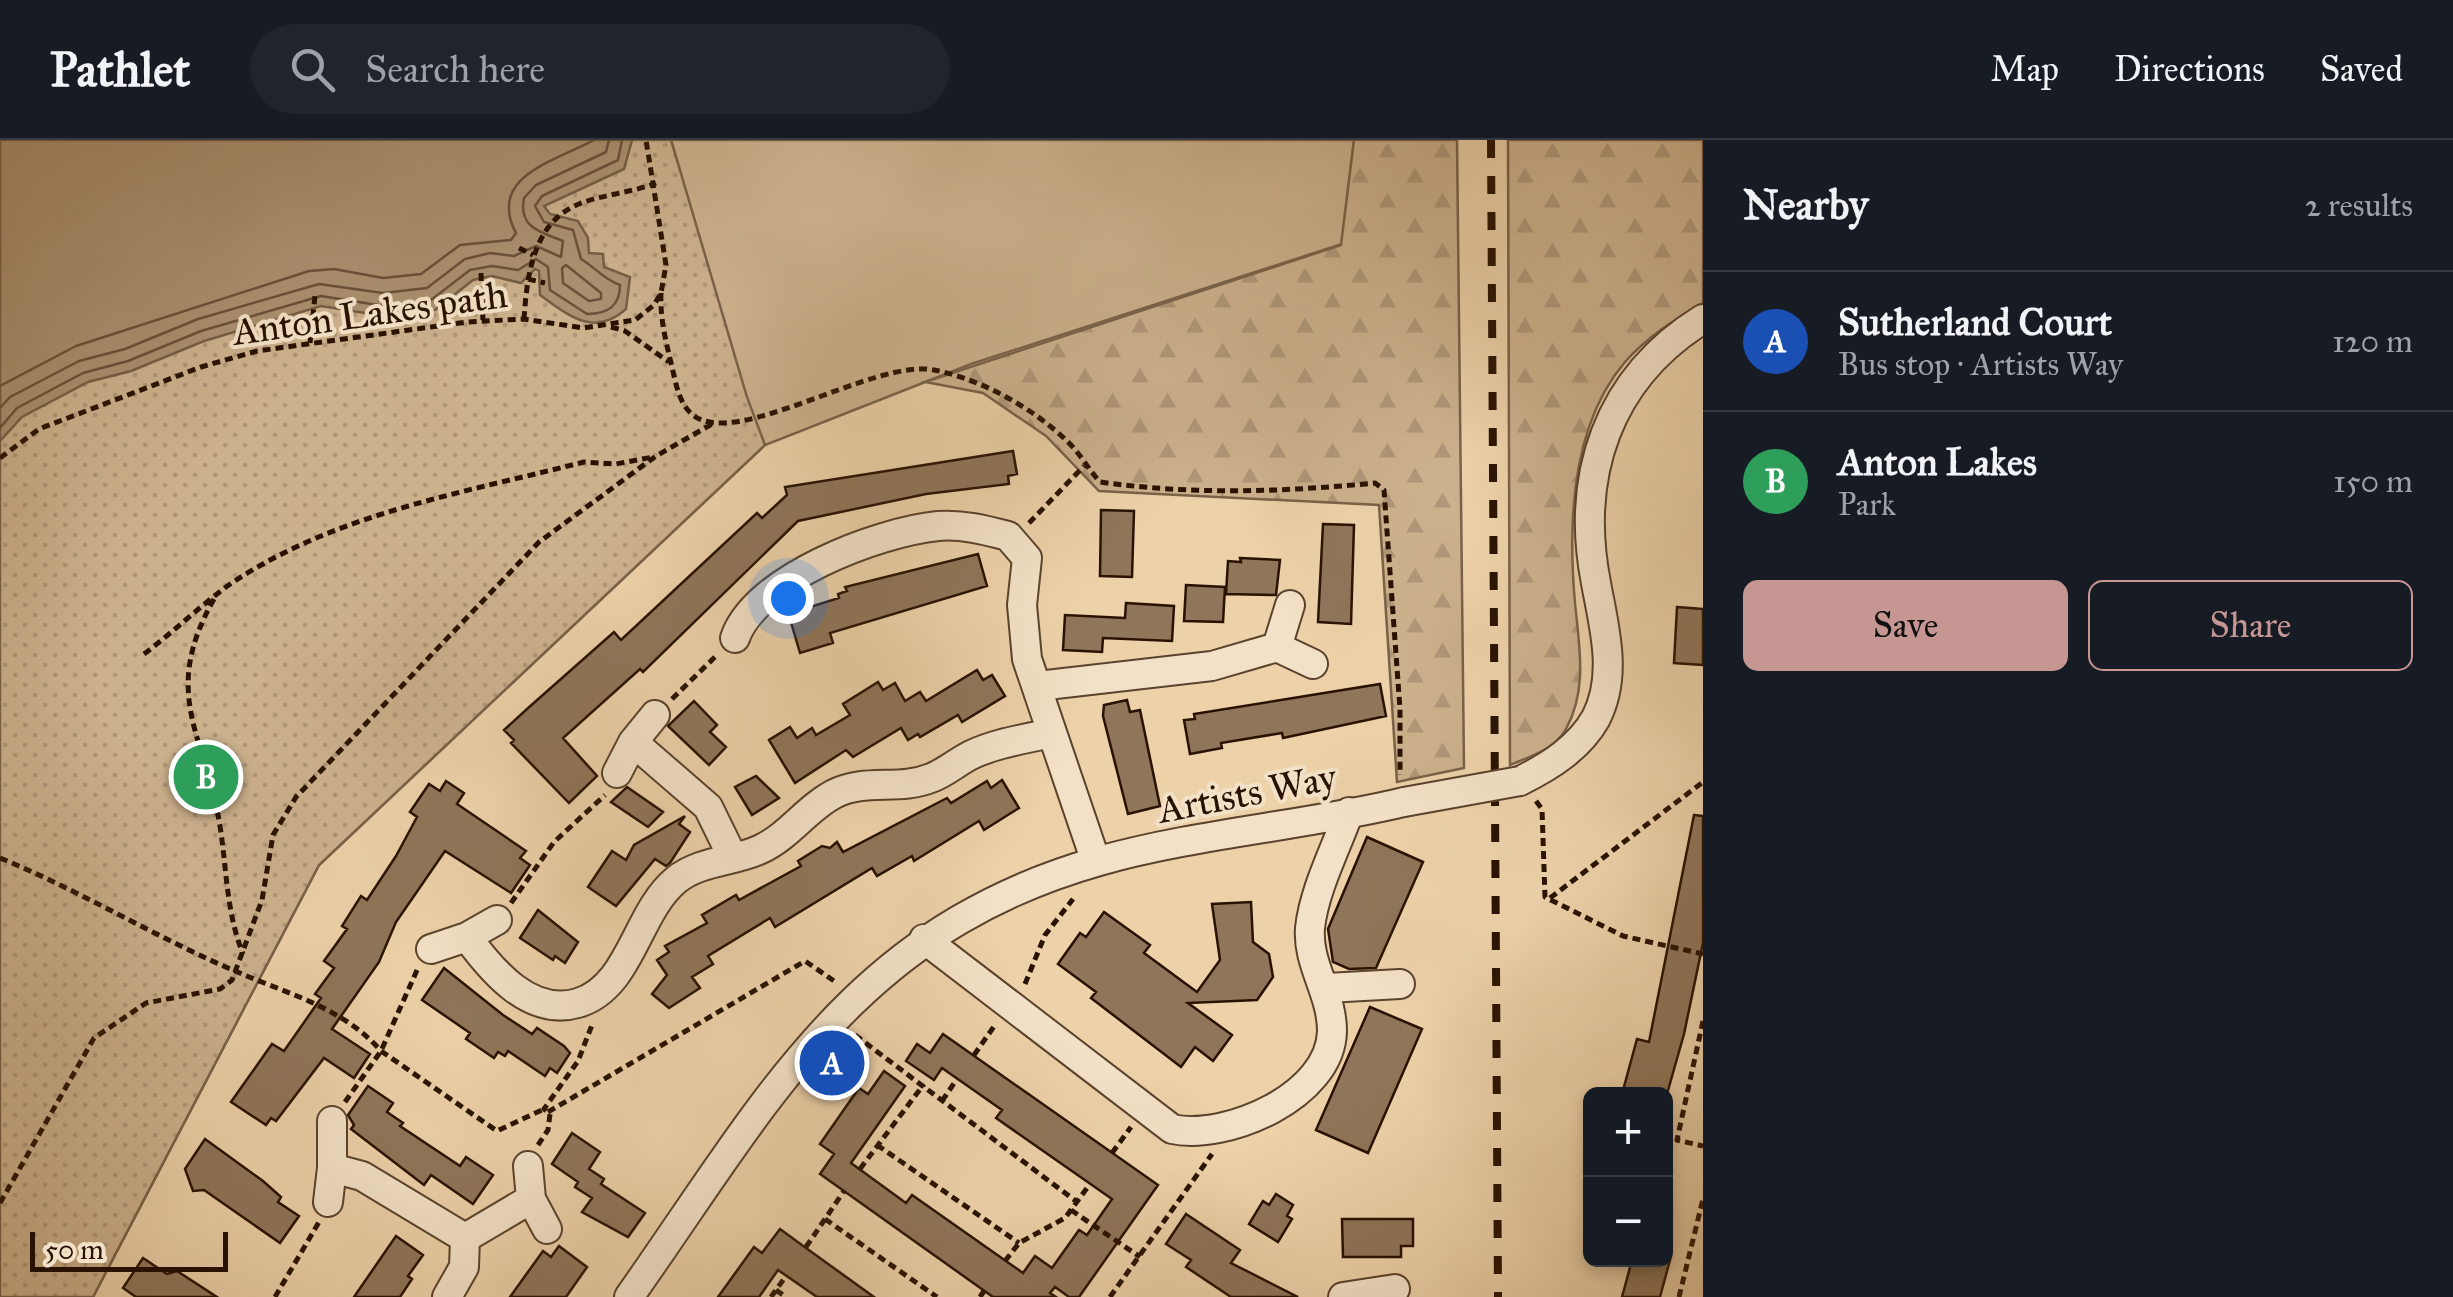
<!DOCTYPE html>
<meta charset="utf-8">
<style>
:root{--surface:#171b24;--page:#20242c;--text:#f1f3f6;--muted:#9ea1a6;--line:#363941;--accent:#c59692}
body{margin:0;font-family:"IM FELL Great Primer",serif;background:var(--page);color:var(--text)}
.controls{position:absolute;right:30px;bottom:30px;display:grid;overflow:hidden;border-radius:15px;box-shadow:0 5px 15px #0003}
.controls button{width:90px;height:90px;display:grid;place-items:center;padding:0;border:0;border-bottom:2px solid var(--line);background:var(--surface);color:var(--text);font:50px sans-serif}
.scale{position:absolute;left:30px;bottom:25px;width:198px;box-sizing:border-box;padding-left:10px;border:5px solid #291202;border-top:0;font-size:28px;line-height:35px;white-space:nowrap;color:#291202;-webkit-text-stroke:8px #f3e1c7;paint-order:stroke}
.you{position:absolute;left:788px;top:458px;width:35px;height:35px;margin:-25px;border:8px solid #fff;border-radius:50%;background:#1a73e8;box-shadow:0 0 0 15px #1a73e833}
.badge{display:grid;place-items:center;width:65px;height:65px;border-radius:50%;background:var(--accent);color:#fff;font-size:32px;font-weight:700}
.pin{position:absolute;translate:-50% -50%;border:5px solid #fff;box-shadow:0 2px 10px #0006}
.list{margin:0;padding:0;list-style:none}
h2{display:flex;justify-content:space-between;align-items:center;height:130px;margin:0;padding:0 40px;font-size:42px}
h2 small{font-size:32px;font-weight:400;color:var(--muted)}
.list li{display:grid;grid-template-columns:65px 1fr auto;gap:30px;align-items:center;box-sizing:border-box;height:140px;padding:0 40px;border-top:2px solid var(--line)}
.list b{display:block;font-size:38px;white-space:nowrap}
.list p{margin:0;font-size:32px;white-space:nowrap;color:var(--muted)}
.list em{font-size:32px;font-style:normal;color:var(--muted)}
.actions{display:flex;gap:20px;padding:30px 40px}
.actions a{flex:1;padding:22px 0;border:2px solid var(--accent);border-radius:15px;text-align:center;font-size:35px;color:var(--accent)}
.actions .main{background:var(--accent);color:#111}
.icon{flex:none;width:55px;height:55px;fill:none;stroke:currentColor;stroke-width:2;stroke-linecap:round;stroke-linejoin:round}
.map{position:relative;flex:none;width:1703px;height:1157px;overflow:hidden}
header{display:flex;align-items:center;gap:60px;box-sizing:border-box;height:140px;padding:0 50px;background:var(--surface);border-bottom:2px solid var(--line)}
header strong{font-size:48px}
nav{display:flex;gap:55px;margin-inline-start:auto;font-size:35px}
.search{width:700px;height:90px;background:var(--page);display:flex;align-items:center;gap:25px;box-sizing:border-box;padding:0 35px;border-radius:55px;color:var(--muted);font-size:38px}
main{display:flex}
aside{flex:1;background:var(--surface)}
.map>svg:first-child{display:block}
.grass{fill:#ccb18d;stroke:#7a6248;stroke-width:2.5}
.forest{fill:url(#forest-firs);stroke:#7a6248;stroke-width:2.5}
.park{fill:url(#park-dots);stroke:#7a6248;stroke-width:2.5}
.water{fill:#aa9070;stroke:#765e44;stroke-width:2.5}
.lines{fill:none;stroke-linecap:round;stroke-linejoin:round}
.shore{stroke:#6a5139;stroke-width:2.5}
.building{fill:#8f7559;stroke:#291202;stroke-width:2.5}
.minor-casing{stroke:#5a422c;stroke-width:32}
.path{stroke:#291202;stroke-width:5;stroke-dasharray:8 5;stroke-linecap:butt}
.minor{stroke:#f3e1c7;stroke-width:28}
.rail{stroke:#291202;stroke-width:8;stroke-dasharray:18 18;stroke-linecap:butt}
.minor-bridge-casing{stroke:#5a422c;stroke-width:32;stroke-linecap:butt}
.minor-bridge{stroke:#f3e1c7;stroke-width:28}
.labels{text-anchor:middle;stroke-width:8;stroke-linejoin:round;paint-order:stroke}
.street-label{font-size:38px;fill:#291202;stroke:#f3e1c7}
</style>
<header>
<strong>Pathlet</strong>
<div class="search"><svg class="icon" aria-label="search" viewBox="0 0 24 24"><circle cx="10" cy="10" r="6"/><path d="M15 15l6 6"/></svg>Search here</div>
<nav><a>Map</a><a>Directions</a><a>Saved</a></nav>
</header>
<main>
<div class="map">
<svg width="1703" height="1157" viewBox="0 0 1703 1157">
<defs>
<pattern id="forest-firs" width="22" height="20" patternUnits="userSpaceOnUse" patternTransform="scale(2.5)"><rect width="22" height="20" fill="#ccb18d"/><path d="M5 1l3.5 6h-7zM16 11l3.5 6h-7z" fill="#af9778"/></pattern>
<pattern id="park-dots" width="8" height="8" patternUnits="userSpaceOnUse" patternTransform="scale(2.5)"><rect width="8" height="8" fill="#ccb18d"/><path d="M2 2h.1M6 6h.1" fill="none" stroke="#af9778" stroke-width="1.8" stroke-linecap="round"/></pattern>
</defs>
<rect width="100%" height="100%" fill="#edd1a9"/>
<filter id="stains"><feTurbulence type="fractalNoise" baseFrequency=".002" numOctaves="4"/><feColorMatrix values="0 0 0 0 .2 0 0 0 0 .09 0 0 0 0 .02 0 0 0 .5 -.17"/></filter>
<radialGradient id="worn" r=".72"><stop offset=".6" stop-color="#630" stop-opacity="0"/><stop offset="1" stop-color="#630" stop-opacity=".3"/></radialGradient>
<path class="grass" d="M671,0H1354L1342,104L971,224L765,305L319,725L93,1157H0V791L746,257Z"/>
<path class="forest" d="M1354,0H1457L1464,628L1397,642L1379,365L1099,351L1046,296L983,253L925,242L1341,105Z
M1508,0H1703V163C1674,180 1647,197 1625,222C1571,285 1568,385 1575,463C1579,505 1588,549 1566,589C1554,610 1531,616 1510,625Z"/>
<path class="park" d="M0,0H671L747,257L765,305L319,725L93,1157H0Z"/>
<path class="water" d="M0,0H632L624,29L544,66L550,74L578,81L588,98L589,113L603,114L604,127L630,137L626,169C594,198 568,175 540,155L539,131L535,129L521,143L492,136L473,140L435,170L384,176L321,166L204,201L131,231L88,242L22,277L0,301Z"/>
<g class="lines">
<path class="shore" d="M566,125L601,153V159L589,161L563,143L562,128Z
M0,246L76,206L309,131L334,129L383,138L421,134L460,105L511,100L516,93C486,36 556,21 594,0
M0,268L10,257L79,221L125,209L198,179L319,144L383,153L427,148L465,119L490,113L514,116L536,106L561,117L563,101C541,92 518,88 524,58L536,45L606,12L609,0
M0,288L17,268L83,233L128,221L201,191L321,156L384,166L431,160L470,130L492,126L518,130L536,119L548,127L550,150L587,174C607,174 620,167 620,145C603,139 596,128 581,119L573,90L544,82L535,66L542,56L618,20L622,0"/>
</g>
<path class="building" d="M1013,311L1017,334L1008,336L1009,344L926,354L798,381L643,532L640,529L563,598L597,636L569,663L511,603L514,600L504,590L527,569L614,492L621,500L757,373L762,378L787,355L785,347Z
M1101,370L1134,371L1132,437L1100,436Z
M1323,384L1354,385L1351,484L1318,482Z
M978,414L987,446L830,493L833,503L800,513L790,479L799,477L797,471L839,458L838,454L847,451L845,447Z
M1240,418L1280,420L1276,455L1226,454L1228,421L1241,422Z
M1186,445L1225,447L1223,482L1184,481Z
M1126,463L1174,466L1172,501L1103,498L1102,512L1063,510L1065,475L1125,478Z
M1677,467L1703,469V525L1674,523Z
M977,530L983,540L992,535L1005,556L962,582L958,575L920,597L918,594L908,600L901,588L853,617L846,610L795,643L769,600L790,587L797,598L812,588L816,595L850,575L843,564L878,542L883,550L895,543L905,561L920,552L926,561Z
M1380,544L1386,576L1283,598L1282,593L1221,603L1222,608L1190,614L1184,580L1195,579L1194,574Z
M1127,560L1130,572L1140,570L1160,666L1128,674L1103,576L1104,565Z
M694,561L717,585L710,592L726,607L709,625L668,586Z
M756,636L779,658L752,675L735,647Z
M1002,640L1019,668L984,690L979,681L914,721L912,716L877,736L872,728L775,787L770,778L708,816L713,824L692,837L700,848L669,868L652,854L667,835L657,820L669,812L665,806L707,783L702,775L736,755L739,760L801,726L798,721L822,706L830,708L837,702L843,712L947,658L951,663L987,641L991,648Z
M446,641L464,653L457,664L526,711L520,718L530,725L511,753L445,711L396,782L379,822L332,889L370,914L354,938L324,918L276,981L271,978L266,985L231,962L272,904L284,911L321,858L315,854L334,828L324,821L347,789L342,786L361,756L367,760L396,716L417,677L410,672L429,644L440,651Z
M627,647L663,672L648,687L611,662Z
M1694,675L1703,676V803L1684,894L1667,954H1622L1637,899L1649,902Z
M685,676L679,684L690,692L670,723L666,726L655,719L616,766L588,747L612,711L626,720L634,705Z
M1367,697L1423,722L1376,828L1349,829L1333,822L1328,789Z
M1251,762L1253,802L1269,814L1273,837L1257,860L1188,863L1232,895L1213,921L1195,907L1181,927L1091,858L1096,852L1058,824L1080,793L1086,797L1104,772L1150,805L1144,813L1197,852L1220,820L1212,764Z
M538,770L578,802L565,823L555,816L553,820L520,798Z
M444,828L503,875L532,894L537,888L564,906L570,913L557,933L550,928L545,936L508,911L505,916L498,912L494,918L466,899L470,893L422,860Z
M1370,867L1422,889L1368,1013L1316,990Z
M943,894L1158,1045L1079,1157H1069L1055,1147L1050,1153L1056,1157H993L820,1034L834,1014L820,1004L859,948L868,954L884,931L905,946L851,1023L906,1063L912,1055L1023,1133L1035,1116L1052,1128L1079,1090L1087,1095L1112,1059L996,978L1002,970L942,928L934,940L906,921L917,904L930,913Z
M368,946L393,963L387,972L403,983L400,986L460,1026L466,1017L493,1035L473,1064L431,1035L424,1045L351,989L354,985L348,975Z
M572,993L600,1012L589,1029L604,1039L601,1044L645,1073L628,1097L582,1072L592,1058L575,1047L578,1042L552,1024Z
M205,999L263,1041L281,1057L278,1062L299,1076L280,1103L204,1050L193,1051L185,1029Z
M1276,1054L1293,1065L1287,1076L1292,1079L1278,1102L1249,1084L1263,1061L1269,1065Z
M1186,1074L1240,1110L1231,1123L1298,1157H1231L1186,1127L1191,1120L1166,1104Z
M1342,1079H1413V1106H1401V1117H1343Z
M780,1089L806,1108L874,1157H817L778,1130L759,1157H718L754,1107L762,1113Z
M396,1096L423,1115L408,1136L412,1139L400,1157H354Z
M559,1106L587,1127L566,1157H510L543,1111L551,1117Z
M143,1118L167,1134L177,1131L217,1157H136L123,1148Z
M1632,1120H1670L1660,1157H1622Z"/>
<g class="lines">
<defs>
<path id="minor" d="M735,498C756,438 878,392 938,386C962,384 985,390 1008,396L1027,418L1022,465L1027,519L1096,722
M1277,507L1290,465
M1038,546L1212,526L1277,507L1313,524
M633,602L655,575
M617,633L633,602L708,667L732,716
M1520,641C1550,626 1579,608 1596,578C1618,535 1604,487 1596,443C1575,335 1608,238 1703,179
M467,797L497,780
M924,799L1172,989C1226,1001 1331,956 1332,891C1332,853 1307,824 1310,788C1314,750 1336,708 1349,672
M431,809L467,797C492,831 530,877 578,863C631,847 636,773 676,740C701,720 734,722 761,709C789,696 807,668 834,654C865,638 899,651 931,638C945,633 957,622 971,615C996,603 1025,599 1051,593
M1327,848L1400,844
M332,981V1028L362,1036L465,1098L464,1127L447,1157
M531,1059L547,1089
M328,1062L332,1028
M465,1098L531,1059L528,1026
M629,1157C766,963 852,791 1099,721C1199,693 1304,686 1404,662
M1343,1157L1395,1149"/>
</defs>
<use href="#minor" class="minor-casing"/>
<path class="path" d="M519,108L533,115
M481,133L483,182
M528,139L545,143
M661,153C660,181 666,201 672,227C676,244 679,264 693,275C736,310 875,218 934,230C981,239 1033,268 1067,301C1080,313 1088,329 1100,342C1192,355 1283,352 1375,343L1384,350L1400,569V635
M524,179C527,136 533,82 579,64C604,54 631,53 656,43
M611,187L625,191L669,222
M310,203L315,156
M0,318L39,289L201,227L257,211L467,182L524,179L583,188L635,180L654,165L661,153L666,125L646,0
M1029,383L1084,326
M214,459C160,554 205,594 220,686C227,731 226,771 243,814
M144,514C172,493 198,468 226,447C331,374 463,353 584,322L616,324L653,317
M672,559L718,514
M1536,661L1542,669L1545,757L1623,796L1703,814
M0,718C81,751 155,797 235,831C285,853 343,867 381,911L497,991L544,969
M1550,758L1703,642
M511,763L554,702L605,655
M1025,844L1045,795L1073,759
M1703,881L1677,1000L1703,1006
M855,895L1077,1062
M974,915L995,885
M942,961L957,939
M345,962L381,911L418,828
M548,972L805,821L837,843
M538,1005L548,990L550,974L544,969L578,921L592,885
M877,1005L1019,1103
M1112,1013L1131,987
M860,1029L924,944
M0,1063L94,898L146,863L220,849L232,840L262,760L273,695L296,657L539,402L656,316L712,284
M1071,1070L1140,1117
M825,1079L937,1157
M806,1107L844,1051
M1005,1121L1019,1103L1065,1078L1090,1044
M776,1150L786,1157
M275,1157L319,1082
M771,1157L786,1136
M980,1157L984,1151
M1110,1157L1212,1014
M1679,1157L1703,1059"/>
<use href="#minor" class="minor"/>
<path class="rail" d="M1491,0L1498,1157"/>
<defs>
<path id="minor-bridge" d="M1404,662L1520,641"/>
</defs>
<use href="#minor-bridge" class="minor-bridge-casing"/>
<use href="#minor-bridge" class="minor-bridge"/>
</g>
<g class="labels">
<g class="street-label">
<text transform="translate(370 173) rotate(-8)" y="13">Anton Lakes path</text>
<text transform="translate(1247 653) rotate(-11)" y="13">Artists Way</text>
</g>
</g>
<rect width="100%" height="100%" filter="url(#stains)"/>
<rect width="100%" height="100%" fill="url(#worn)"/>
</svg>
<div class="controls">
<button>+</button>
<button>−</button>
</div>
<div class="scale">50 m</div>
<div class="you"></div>
<div class="pin badge" style="left:832px;top:923px;background:#1a4fb4">A</div>
<div class="pin badge" style="left:206px;top:637px;background:#2e9e5b">B</div>
</div>
<aside>
<h2>Nearby<small>2 results</small></h2>
<ul class="list">
<li><span class="badge" style="background:#1a4fb4">A</span><div><b>Sutherland Court</b><p>Bus stop · Artists Way</p></div><em>120 m</em></li>
<li><span class="badge" style="background:#2e9e5b">B</span><div><b>Anton Lakes</b><p>Park</p></div><em>150 m</em></li>
</ul>
<div class="actions"><a class="main">Save</a><a>Share</a></div>
</aside>
</main>
